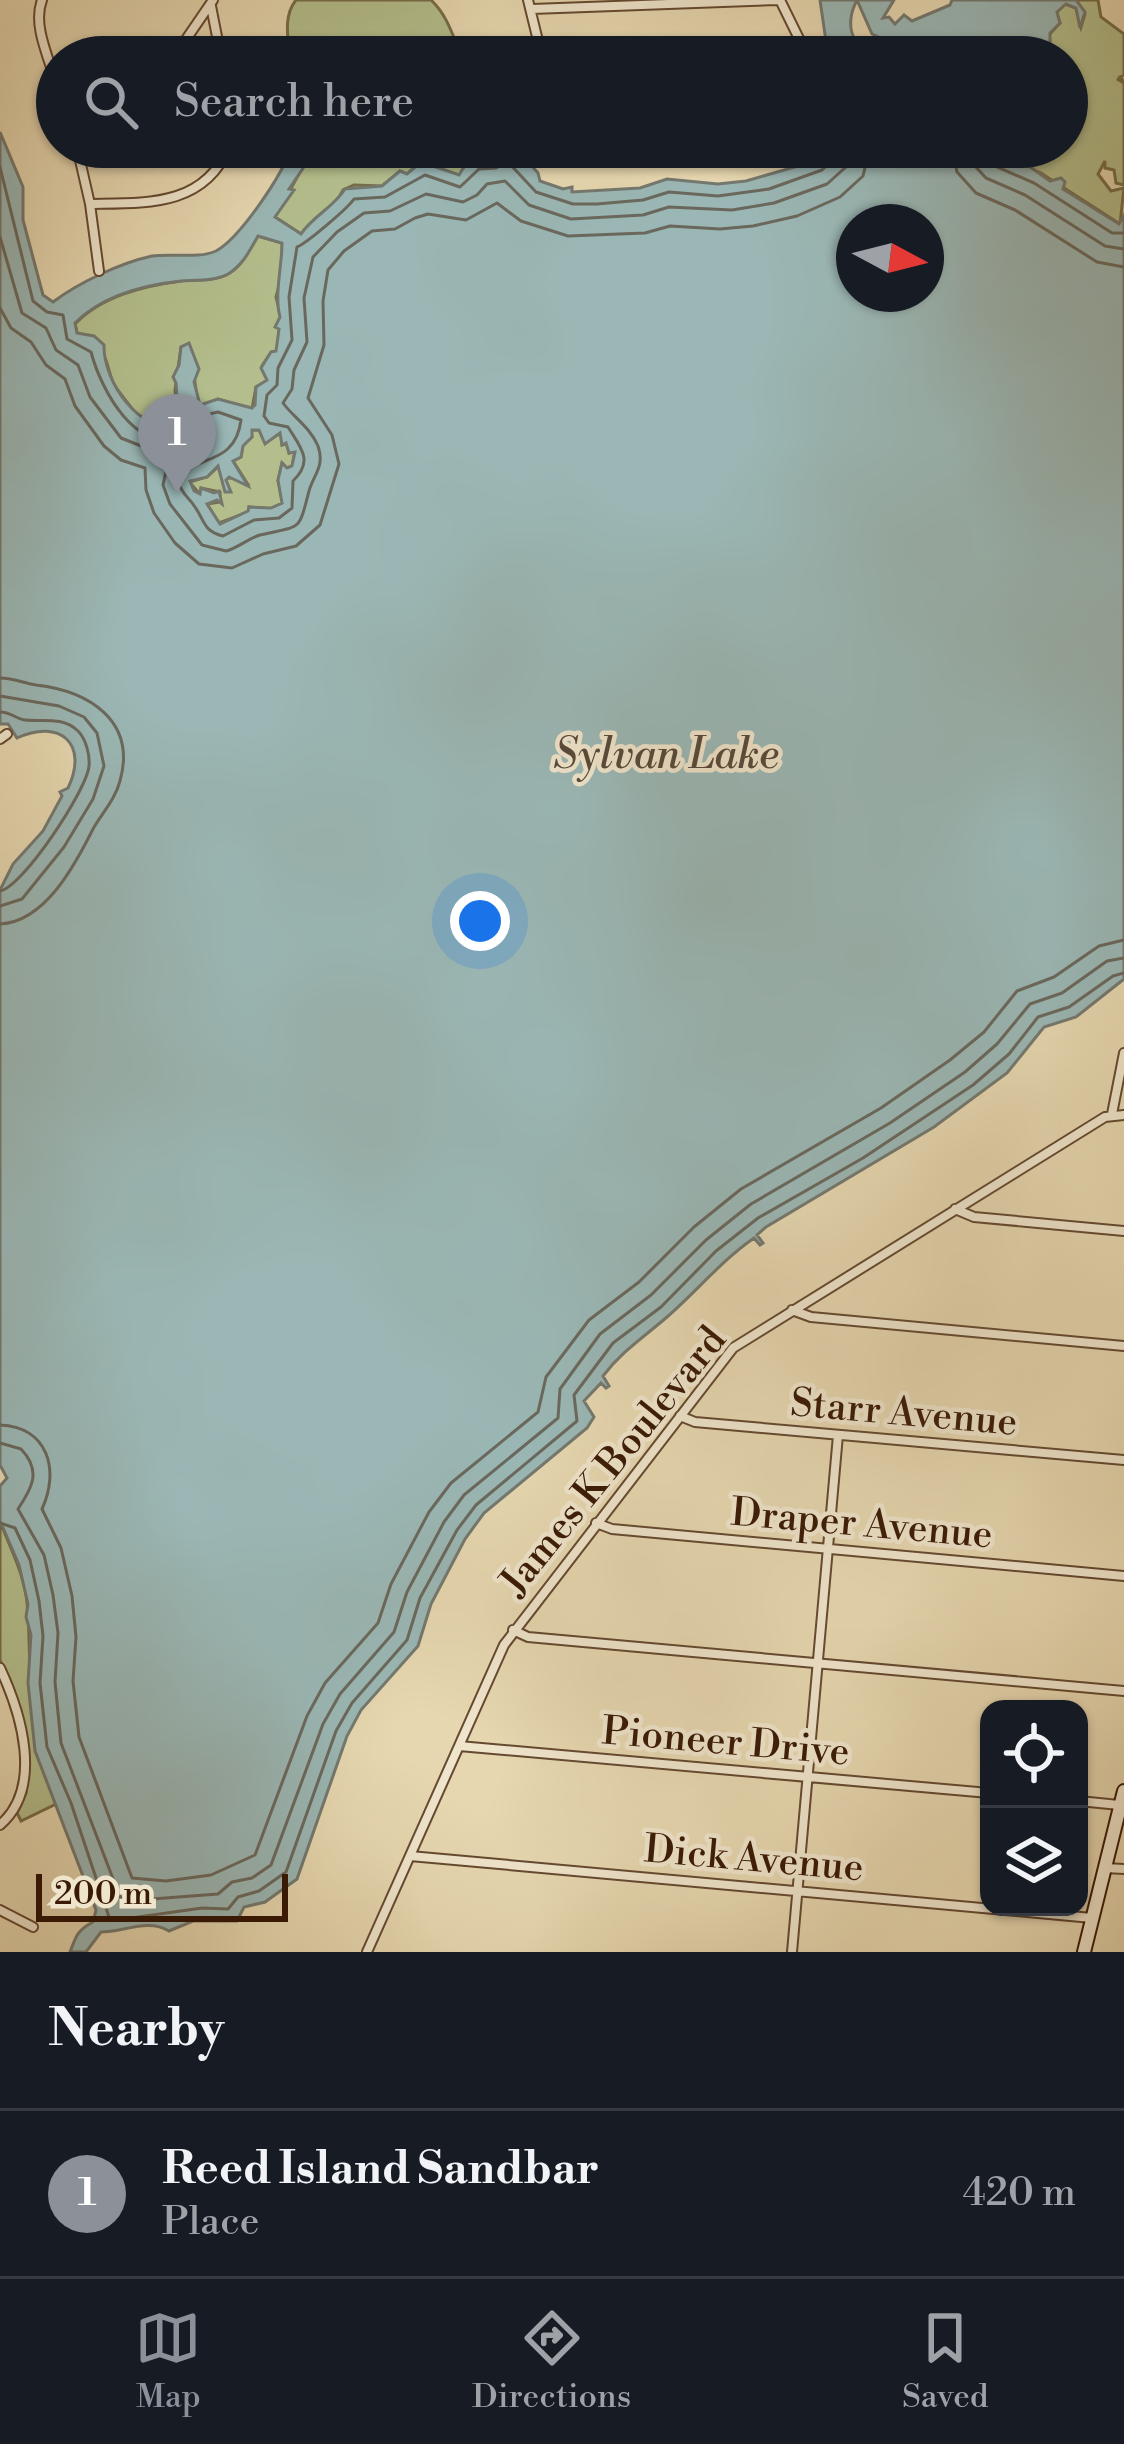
<!DOCTYPE html>
<style>
:root{--surface:#171b24;--page:#20242c;--text:#f1f3f6;--muted:#9ea1a6;--line:#363941;--accent:#8c9099}
body{margin:0;font-family:"Libre Bodoni",serif;background:var(--page);color:var(--text)}
.controls{position:absolute;right:36px;bottom:36px;display:grid;overflow:hidden;border-radius:24px;box-shadow:0 3px 9px #0004}
.controls button{width:108px;height:108px;display:grid;place-items:center;padding:0;border:0;border-bottom:3px solid var(--line);background:var(--surface);color:var(--text);font:60px sans-serif}
.compass{position:absolute;left:836px;top:204px;width:108px;height:108px;border-radius:50%;background:var(--surface);box-shadow:0 3px 9px #0004;rotate:97deg}
.scale{position:absolute;left:36px;bottom:30px;width:252px;box-sizing:border-box;padding-left:12px;border:6px solid #3a1a05;border-top:0;font-size:33px;line-height:42px;white-space:nowrap;color:#3a1a05;-webkit-text-stroke:9px #efe5cc;paint-order:stroke}
.you{position:absolute;left:480px;top:921px;width:42px;height:42px;margin:-30px;border:9px solid #fff;border-radius:50%;background:#1a73e8;box-shadow:0 0 0 18px #1a73e833}
.badge{display:grid;place-items:center;width:78px;height:78px;border-radius:50%;background:var(--accent);color:#fff;font-size:39px;font-weight:700}
.pin{position:absolute;translate:-50% -99px;filter:drop-shadow(0 3px 6px #0008)}
.pin::after{content:'';position:absolute;top:63px;width:42px;height:36px;background:inherit;clip-path:polygon(0 0,100% 0,50% 100%)}
.list{margin:0;padding:0;list-style:none}
h2{display:flex;justify-content:space-between;align-items:center;height:156px;margin:0;padding:0 48px;font-size:51px}
h2 small{font-size:39px;font-weight:400;color:var(--muted)}
.list li{display:grid;grid-template-columns:78px 1fr auto;gap:36px;align-items:center;box-sizing:border-box;height:168px;padding:0 48px;border-top:3px solid var(--line)}
.list b{display:block;font-size:45px;white-space:nowrap}
.list p{margin:0;font-size:39px;white-space:nowrap;color:var(--muted)}
.list em{font-size:39px;font-style:normal;color:var(--muted)}
.icon{flex:none;width:66px;height:66px;fill:none;stroke:currentColor;stroke-width:2;stroke-linecap:round;stroke-linejoin:round}
.map{position:relative;flex:none;width:1124px;height:1952px;overflow:hidden}
.search{position:absolute;background:var(--surface);box-shadow:0 3px 9px #0004;left:36px;right:36px;top:36px;height:132px;display:flex;align-items:center;gap:30px;box-sizing:border-box;padding:0 42px;border-radius:66px;color:var(--muted);font-size:45px}
.sheet{height:324px;background:var(--surface)}
nav{display:flex;justify-content:space-around;align-items:center;box-sizing:border-box;height:168px;border-top:3px solid var(--line);background:var(--surface);font-size:33px;color:var(--muted)}
nav a{display:grid;justify-items:center;gap:6px}
nav .on{color:var(--accent)}
.map>svg:first-child{display:block}
.green{fill:#b3be8c;stroke:#766c48;stroke-width:3}
.water{fill:#9ab7b5;stroke:#74786f;stroke-width:3;fill-rule:evenodd}
.lines{fill:none;stroke-linecap:round;stroke-linejoin:round}
.shore{stroke:#6a685d;stroke-width:3}
.street-casing{stroke:#654930;stroke-width:12}
.secondary-casing{stroke:#3a1a05;stroke-width:16}
.street{stroke:#efe5cc;stroke-width:8}
.secondary{stroke:#efe5cc;stroke-width:12}
.labels{text-anchor:middle;stroke-width:9;stroke-linejoin:round;paint-order:stroke}
.street-label{font-size:39px;fill:#3a1a05;stroke:#efe5cc}
.water-label{font-size:42px;font-style:italic;fill:#57493a;stroke:#efe5cc}
</style>
<div class="map">
<svg width="1124" height="1952" viewBox="0 0 1124 1952">
<rect width="100%" height="100%" fill="#e6d7b0"/>
<filter id="stains"><feTurbulence type="fractalNoise" baseFrequency=".00167" numOctaves="4"/><feColorMatrix values="0 0 0 0 .2 0 0 0 0 .09 0 0 0 0 .02 0 0 0 .5 -.17"/></filter>
<radialGradient id="worn" r=".72"><stop offset=".6" stop-color="#630" stop-opacity="0"/><stop offset="1" stop-color="#630" stop-opacity=".3"/></radialGradient>
<path class="green" d="M296,0H431C448,16 453,37 462,57H290C288,38 283,16 296,0Z
M1076,0H1098L1101,17L1124,34V75L1120,77L1123,80L1117,79L1124,83V185L1116,183L1114,170L1105,168V161L1098,174L1111,191L1124,188L1120,224L1041,173L1004,159L996,151L997,147H1067V88L1071,84L1067,82V57L1051,52L1049,35L1060,23L1056,13L1065,4L1076,8L1081,27L1085,14Z
M314,147H494L496,157L477,156L459,175L421,162L407,174L400,171L382,186L354,185L343,190C335,208 313,216 301,234L275,217Z
M258,236L282,243L283,271L276,297L281,317L277,351L271,352L262,366L268,380L256,387L252,409L218,399L200,406C192,384 196,365 189,344L181,347L175,390L179,427L171,429L140,419L113,384L106,360L77,333L75,324C102,296 143,286 181,281C196,279 214,282 228,274C242,266 250,249 258,236Z
M251,430H259L265,442L281,433L282,445L287,444L289,453L295,451L292,466L287,468L282,463L278,481L283,503L271,509L249,507V512L219,523L207,504L220,502V492L201,488L200,494L189,482L207,477L219,466L226,478H236L249,486L233,461L241,457L243,445L252,437Z
M0,1521C10,1548 24,1573 27,1602C34,1681 20,1726 58,1803L21,1821L17,1813L26,1793L28,1756L21,1711L0,1660Z"/>
<path class="water" d="M820,0H857C850,13 848,28 855,40L861,39L864,52L875,57H820L826,41Z
M857,0H894L883,18L889,17L895,24L904,15L912,21L950,5L952,0H1076L1085,12L1080,28L1076,8L1066,4L1057,12L1060,23L1050,33V49L1064,57H904L908,47L903,39L885,40L872,34Z
M0,132L23,187V220L43,295L53,302C78,283 120,263 152,256C172,253 199,259 216,251C240,238 284,173 291,147H314V152L289,189L294,190L275,217L301,234C314,215 334,207 345,189L382,186L400,171L407,174L421,162L459,175C468,158 477,156 496,157L494,147H515L538,173L540,181L563,189L572,187V192L640,188L667,179L718,184L746,181L805,164L830,147H997L1003,158L1026,164L1050,181L1061,178L1065,182L1063,189L1119,224L1124,215V979L1076,1017L1044,1027L1007,1073L934,1127L766,1227L757,1235L763,1243L760,1245L754,1238C721,1261 697,1291 667,1317C644,1337 622,1351 603,1376L609,1386L606,1388L601,1383L584,1401L594,1417L587,1428L484,1513L465,1539L431,1604L418,1646L361,1710L347,1736L297,1879L265,1902L244,1907L237,1921H193L169,1931C148,1918 124,1932 101,1932L86,1952H70C76,1937 76,1931 93,1922L96,1910L35,1751L28,1683L31,1635L26,1617L28,1604L19,1565L0,1521V1486L7,1478L0,1465V890L13,864L43,831L62,796L60,792L68,788C89,744 60,718 17,738L8,724H0ZM854,222H926V294H854ZM258,236L282,243C282,267 274,295 280,317L275,327L279,329L276,351L271,352L261,368L267,380L256,387L255,405L252,408L218,399L200,405L194,382L199,369L189,343L181,347L179,365L173,377L176,383L179,427C140,434 103,382 104,345L94,336L77,333L75,323C102,296 143,285 181,281C197,280 214,281 228,274C243,265 250,250 258,236ZM252,430H259L265,444L280,433L282,445L286,443L289,453L295,452L292,466L287,468L282,463L278,480L282,503L271,508L249,507L248,511L220,524L207,504L217,500L222,504L219,491L214,493L201,488L200,494L194,491L190,481L207,477L218,466L225,492H231L226,480L229,477L248,486L233,461L241,457L243,446L252,437Z"/>
<g class="lines">
<path class="shore" d="M952,147L957,172L976,193L1015,210L1097,262L1124,267
M970,147L973,164L986,178L1025,195L1105,246L1124,249
M985,147L987,157L995,166L1034,183L1112,233H1124
M0,167L33,301L47,312L63,315L67,339L91,352C101,390 137,458 186,436L196,417L218,412L241,420C235,468 193,453 178,481C182,495 188,496 195,507C205,521 203,531 223,536L254,520L279,518L292,508L293,481C314,461 301,448 288,427L269,423L264,416L267,395L277,385L278,368L292,340L289,297L297,247C307,243 348,208 354,199L385,197L425,175L460,187L479,169L496,168L508,162L536,192L573,204H597L643,200L669,192L718,196L769,189L822,170L835,158L837,147
M0,237L22,313L46,328L56,350L78,365L90,397L121,438L169,457L163,485L170,504L202,545L226,551C238,548 249,538 260,535C302,525 298,533 309,491C314,474 325,466 318,446C310,427 293,417 283,403L292,389L294,370L307,342L304,298L313,257L337,232L364,213L390,211L426,194L463,202L477,195L487,184L505,181L529,205L571,219L643,215L669,207L732,210L774,203L827,184L847,166L852,147
M0,308L11,328L31,342L46,365L65,379L75,406L104,446L121,460L145,468L146,490L154,513L175,543L199,564L232,568L263,554L296,546L320,525L339,464L332,435L308,398L324,345L323,301L328,270L344,251L372,231L395,229L415,218L428,214L466,220L497,203L521,221L568,236L645,233L670,226L720,229L753,226L797,216L840,197L863,176L870,147
M0,678C13,678 24,683 36,685C88,691 137,720 120,781C115,800 102,813 93,829C75,865 45,922 0,924
M0,696L59,706L84,717L97,733L104,766L93,799L64,847L22,899L0,906
M0,712C11,712 16,719 25,720C43,722 62,716 78,731C86,739 90,755 89,766C87,790 22,888 0,891
M0,1425C48,1427 60,1470 42,1509L61,1548L72,1596L76,1637L73,1681L79,1737L132,1878L166,1881L211,1875L255,1855L307,1716L325,1683L378,1623L391,1584L429,1512L451,1483L538,1412L546,1377L589,1320L639,1282L694,1227L741,1189L881,1108L950,1060L984,1032L1017,991L1054,977L1099,946L1124,940
M0,1443L21,1449C42,1471 32,1488 18,1509L44,1555L53,1595L58,1633L55,1682L61,1743L120,1897L126,1901L218,1894L232,1882L252,1878L271,1865L323,1724L340,1694L394,1632L407,1592L444,1522L464,1495L558,1418L560,1389L600,1334L651,1295L706,1240L751,1204L890,1123L965,1072L997,1044L1030,1004L1062,993L1107,961L1124,958
M0,1523L15,1528L30,1560L39,1601L43,1636L40,1683L47,1747L71,1803L109,1917L117,1920L202,1908L228,1909L238,1897L259,1891L286,1872L336,1731L352,1703L407,1640L420,1598L457,1530L476,1505L577,1421L574,1395L613,1343L661,1307L716,1251L758,1218L863,1158L973,1085L1009,1054L1038,1017L1069,1007L1113,976L1124,973"/>
<defs>
<path id="street" d="M42,0C32,26 50,60 57,86
M528,0L542,57
M780,0L808,57
M211,6L221,57
M532,9L778,0
M174,57L213,0
M77,147L90,204L99,271
M90,204C146,203 204,207 229,147
M0,739L7,734
M1112,1114L1124,1053
M955,1209L974,1217L1124,1231
M792,1310L811,1317L1124,1346
M680,1416L695,1422L1124,1460
M596,1523L612,1529L1124,1576
M513,1630L528,1637L1124,1691
M0,1668C21,1713 44,1787 0,1825
M459,1746L989,1793
M1079,1801L1119,1805
M410,1856L1092,1918
M1105,1868L1124,1869
M0,1910L33,1927
M367,1952L504,1645L733,1348L1105,1117L1124,1115
M792,1952L838,1435"/>
<path id="secondary" d="M1084,1952L1124,1791"/>
</defs>
<use href="#street" class="street-casing"/>
<use href="#secondary" class="secondary-casing"/>
<use href="#street" class="street"/>
<use href="#secondary" class="secondary"/>
</g>
<g class="labels">
<g class="street-label">
<text transform="translate(904 1411) rotate(5)" y="14">Starr Avenue</text>
<text transform="translate(612 1460) rotate(-51)" y="14">James K Boulevard</text>
<text transform="translate(862 1522) rotate(5)" y="14">Draper Avenue</text>
<text transform="translate(726 1740) rotate(5)" y="14">Pioneer Drive</text>
<text transform="translate(754 1857) rotate(5)" y="14">Dick Avenue</text>
</g>
<g class="water-label">
<text x="666" y="768">Sylvan Lake</text>
</g>
</g>
<rect width="100%" height="100%" filter="url(#stains)"/>
<rect width="100%" height="100%" fill="url(#worn)"/>
</svg>
<div class="controls">
<button><svg class="icon" aria-label="locate" viewBox="0 0 24 24"><circle cx="12" cy="12" r="6"/><path d="M12 2v4M12 18v4M2 12h4M18 12h4"/></svg></button>
<button><svg class="icon" aria-label="layers" viewBox="0 0 24 24"><path d="M12 4l9 5-9 5-9-5zM3 14l9 5 9-5"/></svg></button>
</div>
<svg class="compass" viewBox="-18 -18 36 36"><path d="M0-13l5 13h-10z" fill="#e53935"/><path d="M0 13l5-13h-10z" fill="#9ea1a6"/></svg>
<div class="scale">200 m</div>
<div class="you"></div>
<div class="pin badge" style="left:177px;top:493px">1</div>
<div class="search"><svg class="icon" aria-label="search" viewBox="0 0 24 24"><circle cx="10" cy="10" r="6"/><path d="M15 15l6 6"/></svg>Search here</div>
</div>
<section class="sheet">
<h2>Nearby<small></small></h2>
<ul class="list">
<li><span class="badge">1</span><div><b>Reed Island Sandbar</b><p>Place</p></div><em>420 m</em></li>
</ul>
</section>
<nav>
<a class="on"><svg class="icon" aria-label="map" viewBox="0 0 24 24"><path d="M3 6l6-2 6 2 6-2v14l-6 2-6-2-6 2zM9 4v14M15 6v14"/></svg>Map</a>
<a><svg class="icon" aria-label="directions" viewBox="0 0 24 24"><path d="M12 3l9 9-9 9-9-9zM9 14v-3h6M13 9l2 2-2 2"/></svg>Directions</a>
<a><svg class="icon" aria-label="saved" viewBox="0 0 24 24"><path d="M7 4h10v16l-5-4-5 4z"/></svg>Saved</a>
</nav>
